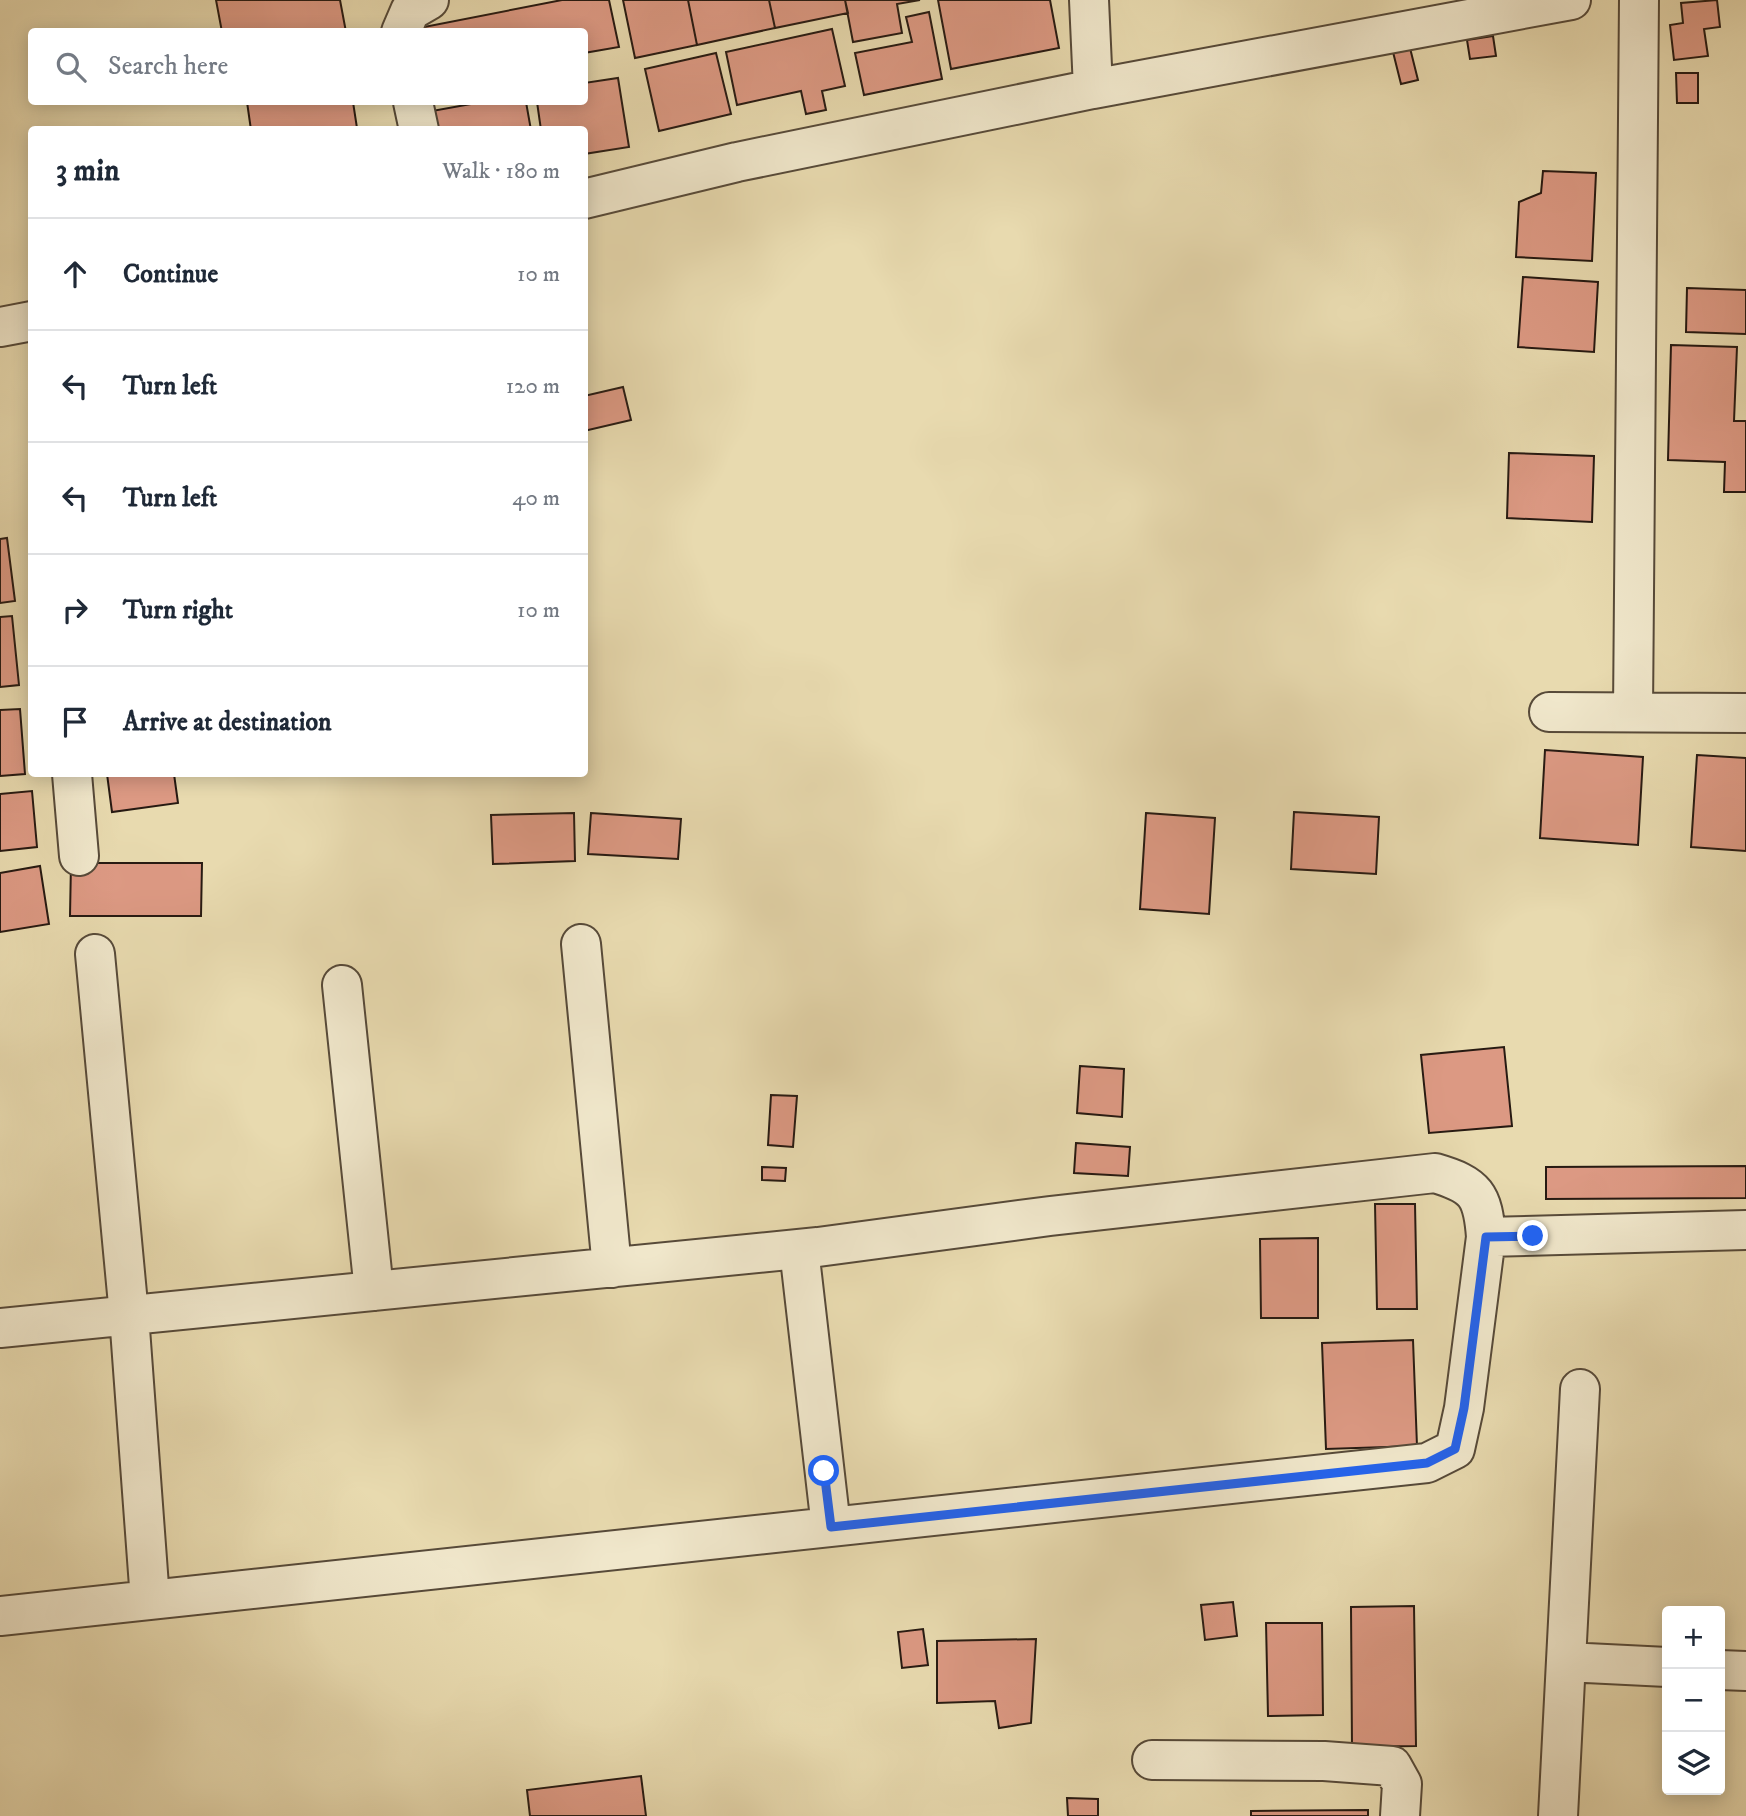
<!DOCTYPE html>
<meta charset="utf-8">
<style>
:root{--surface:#fff;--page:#f2f2f3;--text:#1f2937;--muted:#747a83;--line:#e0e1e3}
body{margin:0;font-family:"IM FELL DW Pica",serif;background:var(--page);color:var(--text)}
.controls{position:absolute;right:21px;bottom:21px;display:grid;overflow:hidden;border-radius:7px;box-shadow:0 4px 18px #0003}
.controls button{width:63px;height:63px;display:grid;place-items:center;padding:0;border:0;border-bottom:2px solid var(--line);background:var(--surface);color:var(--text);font:35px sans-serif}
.stop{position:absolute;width:21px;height:21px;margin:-16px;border:5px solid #2563eb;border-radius:50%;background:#fff}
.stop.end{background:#2563eb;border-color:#fff;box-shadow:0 2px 7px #0008}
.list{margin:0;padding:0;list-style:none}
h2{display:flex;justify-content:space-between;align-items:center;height:91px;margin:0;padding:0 28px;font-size:30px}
h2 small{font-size:23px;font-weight:400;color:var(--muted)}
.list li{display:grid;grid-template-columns:46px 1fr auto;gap:21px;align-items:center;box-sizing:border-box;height:112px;padding:0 28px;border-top:2px solid var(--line)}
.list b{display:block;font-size:26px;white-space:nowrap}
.list em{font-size:23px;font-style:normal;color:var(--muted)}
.icon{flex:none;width:38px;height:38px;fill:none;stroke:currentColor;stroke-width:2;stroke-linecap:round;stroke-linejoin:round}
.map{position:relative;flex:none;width:1746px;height:1816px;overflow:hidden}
.search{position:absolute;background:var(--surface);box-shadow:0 4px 18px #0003;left:28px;top:28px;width:560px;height:77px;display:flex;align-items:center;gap:18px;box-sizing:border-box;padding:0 24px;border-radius:7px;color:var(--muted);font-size:26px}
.panel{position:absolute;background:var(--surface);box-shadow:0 4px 18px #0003;left:28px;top:126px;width:560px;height:651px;border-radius:7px}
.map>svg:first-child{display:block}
.building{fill:#dc9983;stroke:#271a12;stroke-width:2}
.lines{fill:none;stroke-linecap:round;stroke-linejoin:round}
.minor-casing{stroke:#574a39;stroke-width:42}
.minor{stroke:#f0e7cb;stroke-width:38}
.route{stroke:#2563eb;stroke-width:9}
</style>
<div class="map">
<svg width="1746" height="1816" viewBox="0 0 1746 1816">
<rect width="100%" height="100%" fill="#e8daaf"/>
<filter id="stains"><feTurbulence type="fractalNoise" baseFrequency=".00286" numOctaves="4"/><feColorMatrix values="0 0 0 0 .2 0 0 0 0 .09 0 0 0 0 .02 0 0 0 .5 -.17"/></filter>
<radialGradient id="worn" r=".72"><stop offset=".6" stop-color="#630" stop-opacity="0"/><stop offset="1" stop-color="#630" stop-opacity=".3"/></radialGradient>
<path class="building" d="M216,0H340L346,32H222Z
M562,0H609L619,47L584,53V32H420L419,28Z
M623,0H688L697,45L635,58Z
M688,0H769L775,28L697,45Z
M769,0H845L848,13L775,28Z
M845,0H920L897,4L902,33L853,42Z
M938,0H1050L1059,48L951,69Z
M1717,0L1720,27L1704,29L1708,56L1674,60L1670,25L1683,23L1681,3Z
M929,12L942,79L864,95L855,53L912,42L906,17Z
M832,29L845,86L822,91L826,110L806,114L801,91L737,105L726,52Z
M1493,36L1496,56L1470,59L1467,40Z
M1410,48L1418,80L1401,84L1393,52Z
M716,53L731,114L659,131L645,69Z
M1676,73H1698V103H1677Z
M618,78L629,147L584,154V130H541L537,102H584V83Z
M247,102H353L357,128L251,130Z
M482,102H526L531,130H436L432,111Z
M1543,171L1596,173L1592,261L1516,257L1519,202L1541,193Z
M1523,277L1598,282L1594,352L1518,347Z
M1687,288L1746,290V334L1686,332Z
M1671,345L1737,347L1734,421H1746V492H1724L1725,462L1668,460Z
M623,387L631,420L584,431V396Z
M1509,453L1594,456L1592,522L1507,518Z
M7,538L15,601L0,603V539Z
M12,616L19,685L0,687V617Z
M20,709L25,774L0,776V710Z
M1545,750L1643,757L1638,845L1540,838Z
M1697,755L1746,758V851L1691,847Z
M107,774H174L178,803L112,812Z
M32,791L37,847L0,851V794Z
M1294,812L1379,817L1376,874L1291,869Z
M574,813L575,861L493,864L491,815Z
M591,813L681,819L678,859L588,854Z
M1146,813L1215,818L1209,914L1140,909Z
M71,863H202L201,916H70Z
M40,866L49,924L0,932V873Z
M1504,1047L1512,1126L1429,1133L1421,1055Z
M1080,1066L1124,1069L1122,1117L1077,1113Z
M771,1095L797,1096L793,1147L768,1145Z
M1076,1143L1130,1147L1128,1176L1074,1173Z
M1746,1166V1198L1546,1199V1167Z
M762,1167L786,1168L785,1181L762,1180Z
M1375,1204H1415L1417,1309H1377Z
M1318,1238V1318H1261L1260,1239Z
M1413,1340L1417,1446L1326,1449L1322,1343Z
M1233,1602L1237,1636L1205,1640L1201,1605Z
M1414,1606L1416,1746L1352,1747L1351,1607Z
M1266,1623H1322L1323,1715L1268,1716Z
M923,1629L928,1665L902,1668L898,1632Z
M1036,1639L1031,1723L999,1728L995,1701L937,1703V1641Z
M641,1776L646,1816H530L527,1790Z
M1067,1798L1098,1799V1816H1068Z
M1368,1810V1816H1251V1811Z"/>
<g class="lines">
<defs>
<path id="minor" d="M401,32L410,11L429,0
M1093,89L1571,0
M413,102L419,130
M584,199L737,162L1093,89L1089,0
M0,327L32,321
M1549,712L1746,713
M1633,712L1639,0
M72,774L79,856
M581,944L612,1268
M95,954L129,1315L150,1600
M342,985L374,1291
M799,1249L831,1527
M0,1328L818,1247L1050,1216L1435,1173C1476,1185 1483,1195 1486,1237L1746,1230
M0,1616L1427,1463L1455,1449L1464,1408L1486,1237
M1566,1662L1667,1667
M1720,1670L1746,1671
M1152,1760L1324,1761L1392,1766L1402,1784L1400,1816
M1558,1816L1580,1389"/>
</defs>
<use href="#minor" class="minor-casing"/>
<use href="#minor" class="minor"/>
</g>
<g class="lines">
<path class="route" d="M824,1471L831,1527L1427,1463L1455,1449L1464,1408L1486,1237L1533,1236"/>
</g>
<rect width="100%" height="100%" filter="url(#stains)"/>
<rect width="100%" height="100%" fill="url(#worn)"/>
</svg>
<div class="controls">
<button>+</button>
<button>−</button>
<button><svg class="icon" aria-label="layers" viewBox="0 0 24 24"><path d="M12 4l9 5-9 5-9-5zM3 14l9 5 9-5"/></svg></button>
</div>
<div class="stop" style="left:824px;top:1471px"></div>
<div class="stop end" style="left:1533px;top:1236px"></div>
<div class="search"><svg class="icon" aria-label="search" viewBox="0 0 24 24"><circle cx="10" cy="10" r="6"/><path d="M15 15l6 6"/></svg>Search here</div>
<section class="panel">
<h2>3 min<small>Walk · 180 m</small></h2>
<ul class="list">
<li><svg class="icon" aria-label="ahead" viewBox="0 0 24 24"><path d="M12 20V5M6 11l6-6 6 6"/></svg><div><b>Continue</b></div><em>10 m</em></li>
<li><svg class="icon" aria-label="left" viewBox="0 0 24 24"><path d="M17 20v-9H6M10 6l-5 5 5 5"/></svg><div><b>Turn left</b></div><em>120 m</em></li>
<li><svg class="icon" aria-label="left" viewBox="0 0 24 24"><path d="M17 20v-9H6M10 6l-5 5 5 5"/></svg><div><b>Turn left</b></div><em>40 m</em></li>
<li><svg class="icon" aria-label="right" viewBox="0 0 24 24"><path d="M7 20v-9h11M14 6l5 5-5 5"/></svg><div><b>Turn right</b></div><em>10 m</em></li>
<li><svg class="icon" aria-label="arrive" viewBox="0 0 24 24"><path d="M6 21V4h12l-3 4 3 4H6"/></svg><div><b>Arrive at destination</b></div></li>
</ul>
</section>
</div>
